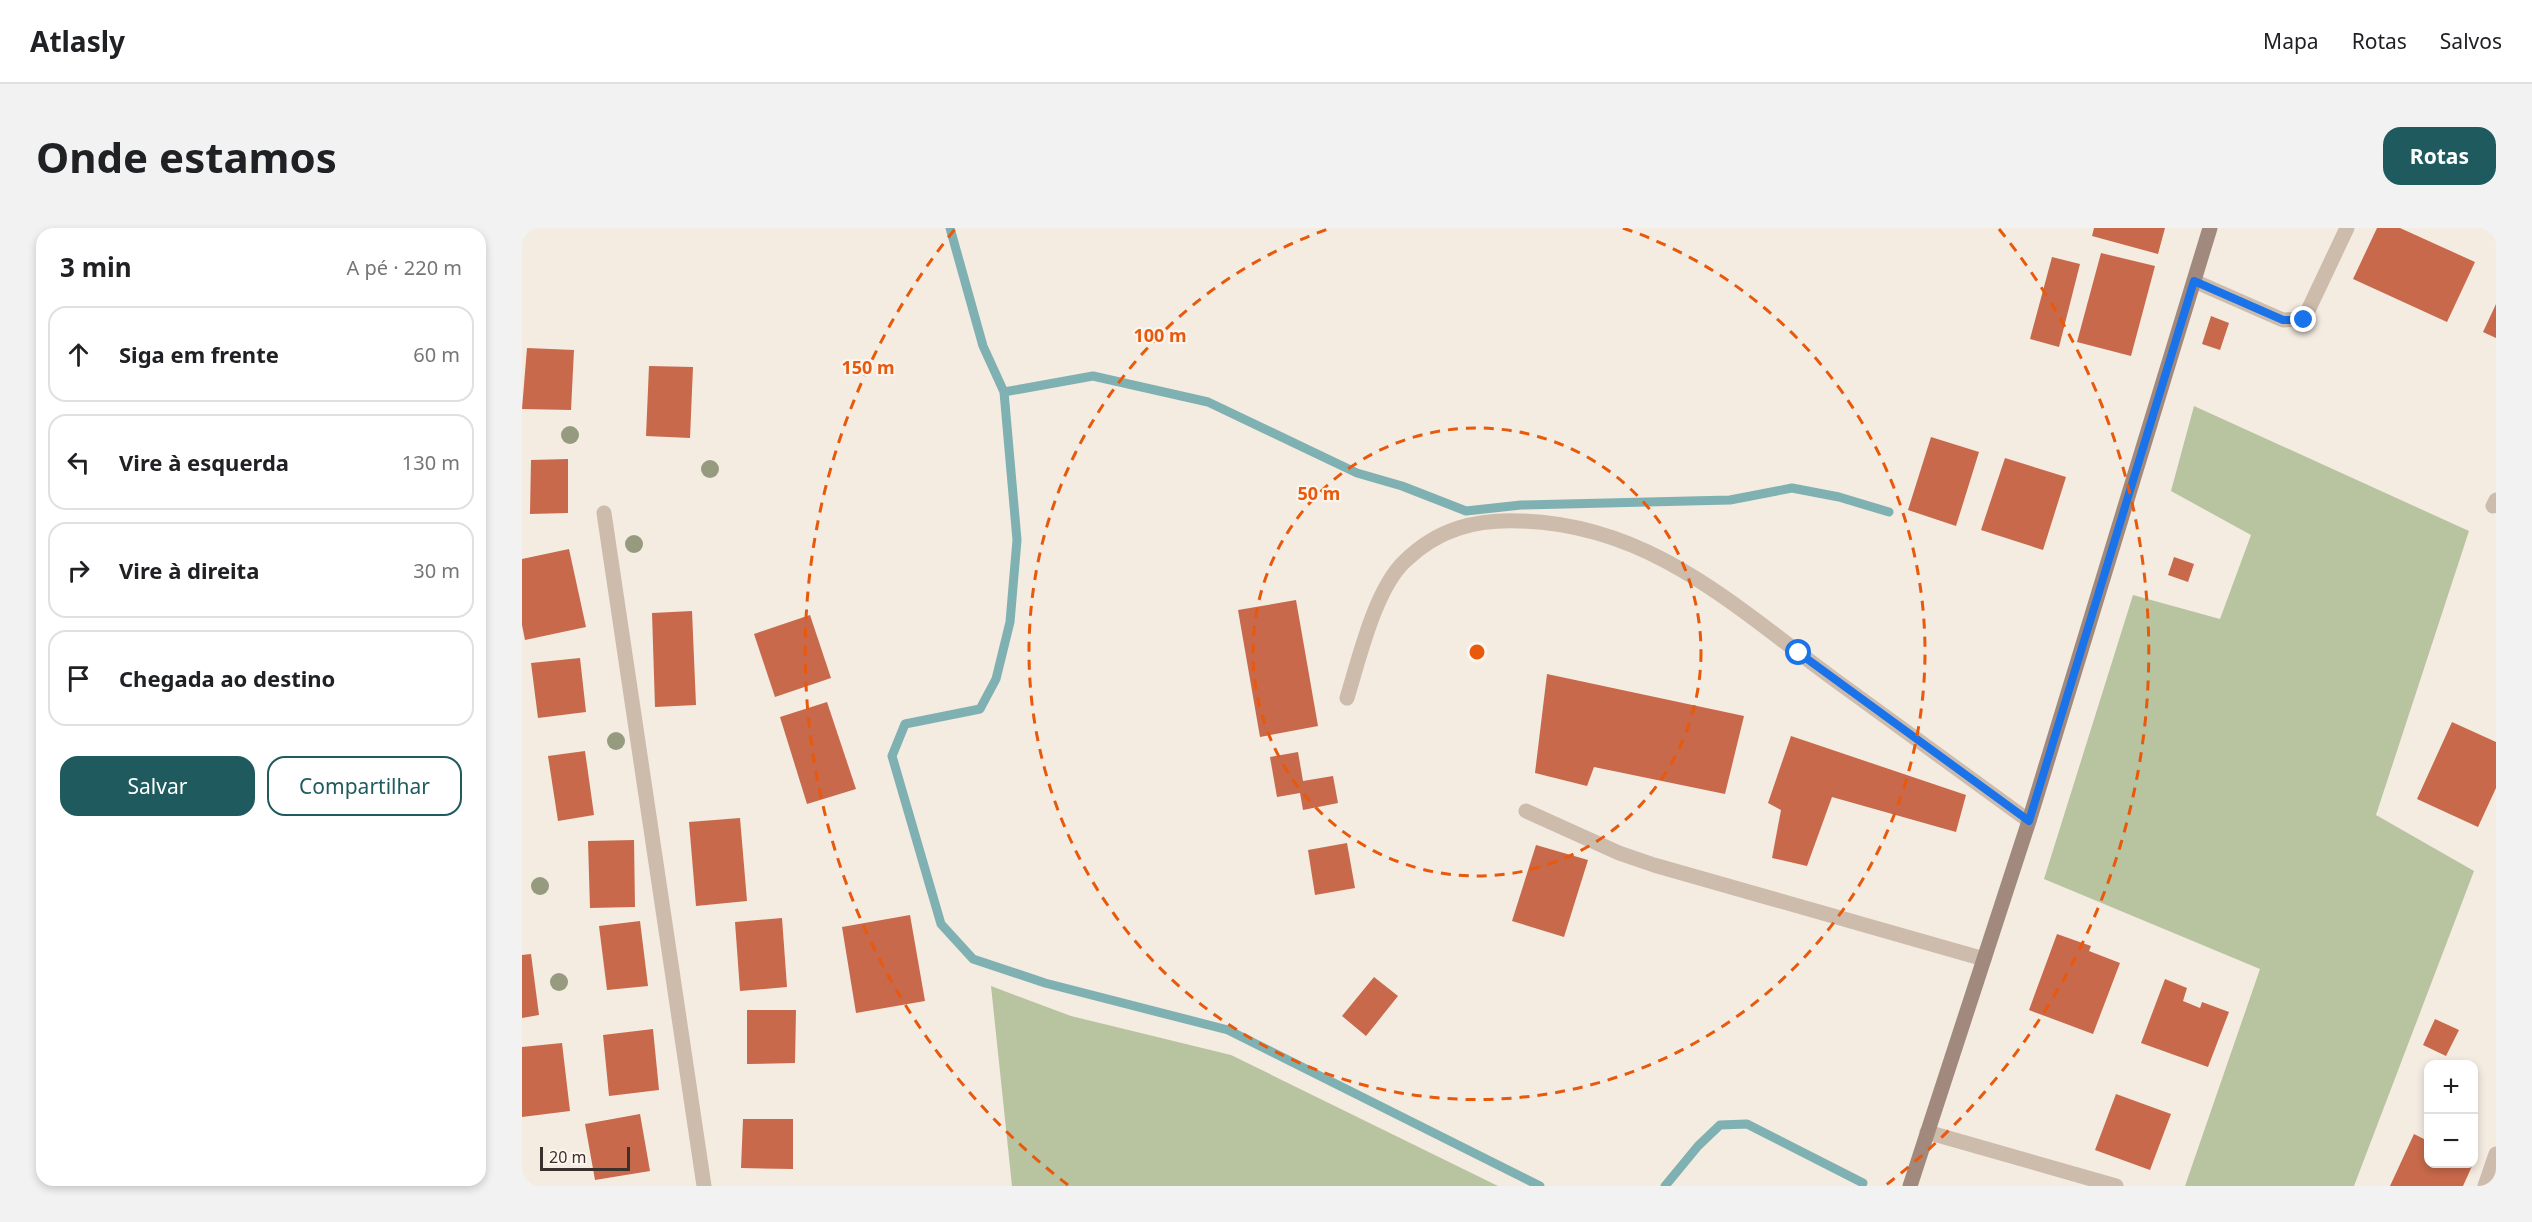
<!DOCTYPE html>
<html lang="pt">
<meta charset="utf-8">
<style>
:root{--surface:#fff;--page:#f2f2f2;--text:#202124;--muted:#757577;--line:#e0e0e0;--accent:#1f5a5e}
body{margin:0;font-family:"Noto Sans",sans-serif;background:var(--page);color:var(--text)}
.controls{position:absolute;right:18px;bottom:18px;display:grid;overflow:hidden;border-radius:12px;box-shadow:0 3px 9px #0003}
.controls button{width:54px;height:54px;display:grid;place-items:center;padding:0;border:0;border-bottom:2px solid var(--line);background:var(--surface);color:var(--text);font:30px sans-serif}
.scale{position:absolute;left:18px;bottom:15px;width:90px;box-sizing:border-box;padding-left:6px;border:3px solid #3b302b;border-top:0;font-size:16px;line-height:21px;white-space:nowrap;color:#3b302b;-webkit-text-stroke:4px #fbf5ee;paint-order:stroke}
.stop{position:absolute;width:18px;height:18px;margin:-14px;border:4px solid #1a73e8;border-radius:50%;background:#fff}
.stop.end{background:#1a73e8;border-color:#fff;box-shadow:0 2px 6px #0008}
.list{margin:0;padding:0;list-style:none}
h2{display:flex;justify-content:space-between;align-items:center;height:78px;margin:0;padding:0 24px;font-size:26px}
h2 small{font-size:20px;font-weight:400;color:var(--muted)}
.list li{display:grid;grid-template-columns:39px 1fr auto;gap:18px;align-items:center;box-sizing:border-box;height:96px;margin:0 12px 12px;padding:0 12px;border:2px solid var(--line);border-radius:18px}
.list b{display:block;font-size:22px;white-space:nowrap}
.list em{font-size:20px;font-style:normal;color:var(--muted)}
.actions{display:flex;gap:12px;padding:18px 24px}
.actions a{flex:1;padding:14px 0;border:2px solid var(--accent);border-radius:18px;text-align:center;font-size:21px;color:var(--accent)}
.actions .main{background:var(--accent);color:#fff}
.icon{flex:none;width:33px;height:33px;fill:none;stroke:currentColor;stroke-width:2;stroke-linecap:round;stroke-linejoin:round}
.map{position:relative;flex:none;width:1974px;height:958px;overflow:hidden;border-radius:18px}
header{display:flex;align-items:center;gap:36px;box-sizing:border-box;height:84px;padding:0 30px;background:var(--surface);border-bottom:2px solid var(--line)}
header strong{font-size:28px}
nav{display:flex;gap:33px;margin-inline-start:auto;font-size:21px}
.intro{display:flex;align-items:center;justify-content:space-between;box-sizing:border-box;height:144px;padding:0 36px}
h1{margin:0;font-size:42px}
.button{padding:15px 27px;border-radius:18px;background:var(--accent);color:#fff;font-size:21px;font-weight:700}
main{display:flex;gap:36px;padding:0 36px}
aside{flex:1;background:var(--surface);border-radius:18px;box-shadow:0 3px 9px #0003}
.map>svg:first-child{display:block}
.green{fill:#b8c4a0}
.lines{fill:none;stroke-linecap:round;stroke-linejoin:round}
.stream{stroke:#7fb0b2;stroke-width:9}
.building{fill:#c8694b}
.lane{stroke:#cdbbac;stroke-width:15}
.street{stroke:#cdbbac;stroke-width:15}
.secondary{stroke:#a18a7d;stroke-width:15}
.tree{fill:#969b7f}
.route{stroke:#1a73e8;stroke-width:8}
.ring{fill:none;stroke:#e8590c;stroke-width:3;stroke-dasharray:10 8}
.centre{fill:#e8590c;stroke:#fbf5ee;stroke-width:3}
.ring-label{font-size:18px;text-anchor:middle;font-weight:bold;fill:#e8590c;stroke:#fbf5ee;stroke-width:4.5;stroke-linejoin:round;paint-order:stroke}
</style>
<header>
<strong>Atlasly</strong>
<nav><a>Mapa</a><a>Rotas</a><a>Salvos</a></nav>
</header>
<div class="intro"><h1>Onde estamos</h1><a class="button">Rotas</a></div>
<main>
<aside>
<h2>3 min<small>A pé · 220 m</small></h2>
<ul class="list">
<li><svg class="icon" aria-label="ahead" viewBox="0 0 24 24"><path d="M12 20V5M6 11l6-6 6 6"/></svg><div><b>Siga em frente</b></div><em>60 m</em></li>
<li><svg class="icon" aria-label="left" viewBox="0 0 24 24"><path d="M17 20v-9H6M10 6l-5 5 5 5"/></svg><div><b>Vire à esquerda</b></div><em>130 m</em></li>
<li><svg class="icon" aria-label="right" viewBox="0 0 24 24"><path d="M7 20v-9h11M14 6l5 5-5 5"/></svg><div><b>Vire à direita</b></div><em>30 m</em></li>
<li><svg class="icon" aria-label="arrive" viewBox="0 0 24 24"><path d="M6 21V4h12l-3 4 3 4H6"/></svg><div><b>Chegada ao destino</b></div></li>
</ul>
<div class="actions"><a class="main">Salvar</a><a>Compartilhar</a></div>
</aside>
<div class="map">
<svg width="1974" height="958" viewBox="0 0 1974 958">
<rect width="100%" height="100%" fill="#f4ebe1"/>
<path class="green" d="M1672,178L1947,303L1854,587L1952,643L1832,958H1663L1738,741L1522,651L1611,367L1698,391L1729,307L1649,263Z
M469,758L549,788L709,827L976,958H490Z"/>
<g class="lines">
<path class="stream" d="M428,0L461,118L482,164L495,312L488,394L474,451L458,481L383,496L370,528L419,696L451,731L523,755L706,802L1018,958
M482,164L571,148L686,174L835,245L880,258L944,283L999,277L1208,272L1270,260L1317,269L1367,284
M1143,958L1176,918L1198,897L1225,896L1341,955"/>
</g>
<path class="building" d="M1572,0H1643L1636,26L1570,8Z
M1855,0H1878L1953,34L1925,94L1831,51Z
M1579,25L1633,38L1609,128L1555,114Z
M1530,29L1558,36L1537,119L1508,111Z
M1974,76V110L1961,104Z
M1689,88L1707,95L1698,122L1680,116Z
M5,120L52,122L49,182L0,181Z
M127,138L171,139L168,210L124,208Z
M1409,209L1457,224L1434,298L1386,282Z
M1483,230L1544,249L1521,322L1459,302Z
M46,231V285L8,286L9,232Z
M47,321L64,399L3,412L0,397V331Z
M1652,329L1672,336L1666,354L1646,347Z
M774,372L796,498L738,509L716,382Z
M170,383L174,477L133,479L130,385Z
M288,387L309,450L253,469L232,406Z
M58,430L64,484L16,490L9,435Z
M1025,446L1222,488L1203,566L1072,539L1065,558L1013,545Z
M305,474L334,561L285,576L258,489Z
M1930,494L1974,514V560L1956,599L1895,571Z
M1269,508L1444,567L1434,604L1310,569L1285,638L1250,630L1259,582L1246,575Z
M63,523L72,587L36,593L26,528Z
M776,524L781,553L811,548L816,575L781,582L778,565L755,569L748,529Z
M218,590L225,673L174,678L167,594Z
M112,612L113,679L68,680L66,613Z
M825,615L833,660L793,667L786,622Z
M1014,617L1066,632L1042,709L990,693Z
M388,687L403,773L334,785L320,699Z
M260,690L265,759L218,763L213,694Z
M118,693L126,758L85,762L77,698Z
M1535,706L1569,718L1567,723L1598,735L1571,806L1507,782Z
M9,726L17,787L0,790V727Z
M852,749L876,768L844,808L820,788Z
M1643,751L1665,760L1661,773L1678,780L1680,774L1707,784L1686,839L1619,815Z
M225,782H274L273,835L225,836Z
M1913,791L1937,802L1924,828L1901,817Z
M131,801L137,862L87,868L81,807Z
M40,815L48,883L0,889V819Z
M1594,866L1649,886L1628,942L1573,922Z
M118,886L128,943L73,952L63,896Z
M221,891H271V941L219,940Z
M1892,906L1906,913V936H1951L1941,958H1868Z"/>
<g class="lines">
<path class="lane" d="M1004,583L1097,625L1132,637L1462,731"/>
<path class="street" d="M1672,53L1761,92L1782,91L1825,0
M1971,278L1974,272
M82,285L182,958
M825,470C837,431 853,361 883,333C916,301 953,291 999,293C1128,297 1211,377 1309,449C1375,497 1441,545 1507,593
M1405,904L1594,958
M1963,958L1974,926"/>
<path class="secondary" d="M1388,958L1507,593L1688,0"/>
</g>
<g class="tree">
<circle cx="48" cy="207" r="9"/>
<circle cx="188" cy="241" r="9"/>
<circle cx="112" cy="316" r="9"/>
<circle cx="94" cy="513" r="9"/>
<circle cx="18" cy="658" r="9"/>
<circle cx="37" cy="754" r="9"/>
</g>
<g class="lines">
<path class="route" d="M1277,425L1507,593L1672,53L1761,92H1782"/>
</g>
<g class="ring">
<circle cx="955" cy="424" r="224"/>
<path d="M1101 0A448 448 0 1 1 809 0"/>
<path d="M546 957A672 672 0 0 1 433 1M1477 1A672 672 0 0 1 1364 957"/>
</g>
<circle cx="955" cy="424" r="9" class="centre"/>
<g class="ring-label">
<text x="638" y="114">100 m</text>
<text x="346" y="146">150 m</text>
<text x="797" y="272">50 m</text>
</g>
</svg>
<div class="controls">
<button>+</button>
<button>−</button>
</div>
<div class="scale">20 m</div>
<div class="stop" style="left:1277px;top:425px"></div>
<div class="stop end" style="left:1782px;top:92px"></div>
</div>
</main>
